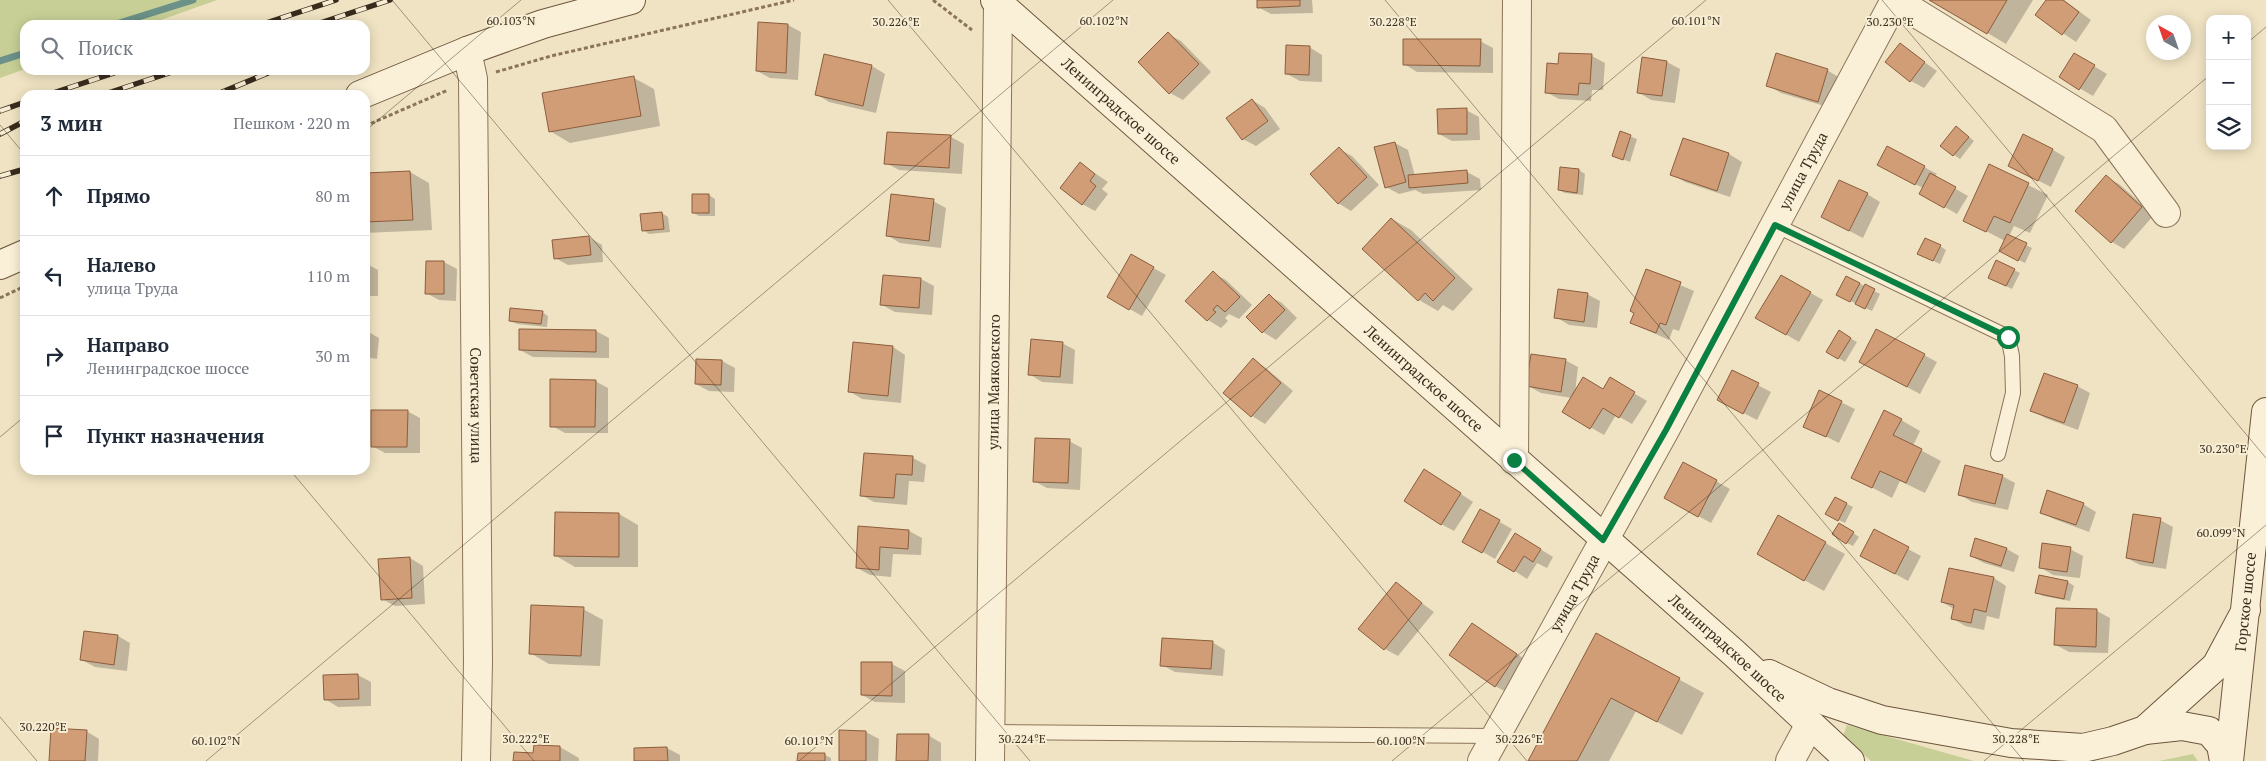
<!DOCTYPE html>
<html lang="ru">
<meta charset="utf-8">
<style>
:root{--surface:#fff;--page:#f6f6f7;--text:#1f2937;--muted:#747a83;--line:#e0e1e3}
body{margin:0;font-family:"PT Serif",serif;background:var(--page);color:var(--text)}
.controls{position:absolute;right:15px;top:15px;display:grid;overflow:hidden;border-radius:10px;box-shadow:0 2px 12px #0003}
.controls button{width:45px;height:45px;display:grid;place-items:center;padding:0;border:0;border-bottom:1px solid var(--line);background:var(--surface);color:var(--text);font:25px sans-serif}
.compass{position:absolute;left:2146px;top:15px;width:45px;height:45px;border-radius:50%;background:var(--surface);box-shadow:0 2px 12px #0003;rotate:320deg}
.stop{position:absolute;width:15px;height:15px;margin:-11px;border:4px solid #0b8043;border-radius:50%;background:#fff}
.stop.end{background:#0b8043;border-color:#fff;box-shadow:0 1px 5px #0008}
.list{margin:0;padding:0;list-style:none}
h2{display:flex;justify-content:space-between;align-items:center;height:65px;margin:0;padding:0 20px;font-size:21px}
h2 small{font-size:16px;font-weight:400;color:var(--muted)}
.list li{display:grid;grid-template-columns:32px 1fr auto;gap:15px;align-items:center;box-sizing:border-box;height:80px;padding:0 20px;border-top:1px solid var(--line)}
.list b{display:block;font-size:19px;white-space:nowrap}
.list p{margin:0;font-size:16px;white-space:nowrap;color:var(--muted)}
.list em{font-size:16px;font-style:normal;color:var(--muted)}
.icon{flex:none;width:28px;height:28px;fill:none;stroke:currentColor;stroke-width:2;stroke-linecap:round;stroke-linejoin:round}
.map{position:relative;flex:none;width:2266px;height:761px;overflow:hidden}
.search{position:absolute;background:var(--surface);box-shadow:0 2px 12px #0003;left:20px;top:20px;width:350px;height:55px;display:flex;align-items:center;gap:12px;box-sizing:border-box;padding:0 18px;border-radius:15px;color:var(--muted);font-size:19px}
.panel{position:absolute;background:var(--surface);box-shadow:0 2px 12px #0003;left:20px;top:90px;width:350px;height:385px;border-radius:15px}
.map>svg:first-child{display:block}
.green{fill:#c7cf96}
.shadow{fill:#0003}
.lines{fill:none;stroke-linecap:round;stroke-linejoin:round}
.stream{stroke:#6b9188;stroke-width:7}
.building{fill:#d09d77;stroke:#8b5d3d}
.lane-casing{stroke:#8b7459;stroke-width:16}
.street-casing{stroke:#8b7459;stroke-width:30}
.secondary-casing{stroke:#6d553c;stroke-width:30}
.path{stroke:#8b7459;stroke-width:3;stroke-dasharray:4 2.5;stroke-linecap:butt}
.lane{stroke:#faf0d7;stroke-width:14}
.street{stroke:#faf0d7;stroke-width:28}
.secondary{stroke:#faf0d7;stroke-width:28}
.rail-casing{stroke:#3a2c1d;stroke-width:5.5}
.rail{stroke:#f7edd3;stroke-width:4;stroke-dasharray:11;stroke-linecap:butt}
.route{stroke:#0b8043;stroke-width:6}
.ticks{fill:none;stroke:#3a2c1d;stroke-width:1;stroke-opacity:0.45}
.labels{text-anchor:middle;stroke-width:4;stroke-linejoin:round;paint-order:stroke}
.street-label{font-size:15px;fill:#3a2c1d;stroke:#f7edd3}
.ticks-label{font-size:12px;text-anchor:middle;fill:#3a2c1d;stroke:#f7edd3;stroke-width:4;stroke-linejoin:round;paint-order:stroke}
</style>
<div class="map">
<svg width="2266" height="761" viewBox="0 0 2266 761">
<rect width="100%" height="100%" fill="#f0e3c3"/>
<path class="green" d="M0,0H217L147,25H25V69L0,78Z
M1847,725L1974,761H1871L1843,736Z
M2193,754L2198,761H2159Z"/>
<path class="shadow" d="M1258,0H1312L1313,13L1271,14L1258,7Z
M1932,0H2033L2006,44Z
M2047,0H2064L2091,20L2076,42L2036,15Z
M788,25L801,32L798,80L770,78L757,71Z
M1168,34L1181,41L1211,72L1183,100L1170,93Z
M1480,41L1493,48V73L1417,72L1404,64Z
M1900,45L1937,71L1924,88L1911,81Z
M1309,47L1322,55V82L1300,81L1287,74Z
M1592,56L1605,63L1603,90H1592L1591,101L1559,99L1546,92L1560,65Z
M1643,58L1667,62L1680,69L1675,103L1651,100L1638,92Z
M2087,62L2107,74L2093,96L2060,77Z
M872,66L885,74L876,113L829,102L816,94Z
M1827,70L1840,78L1831,108L1781,93L1768,85Z
M634,78L654,89L660,126L570,143L550,131Z
M1252,100L1265,108L1280,129L1256,146L1243,139Z
M1466,110L1479,117L1480,140L1452,141L1439,134Z
M1962,131L1974,141L1960,159L1954,155Z
M888,133L951,137L964,144L962,174L899,170L886,163Z
M1621,133L1637,139L1630,162L1614,156Z
M1684,139L1729,154L1742,162L1730,197L1685,182L1672,174Z
M1395,143L1408,150L1415,176L1467,172L1480,179L1481,190L1423,194L1415,190L1399,194L1386,187Z
M1339,149L1352,156L1379,185L1351,211L1338,203Z
M2053,150L2065,157L2051,187L2009,166Z
M1081,164L1108,182L1102,189L1108,194L1095,211L1082,204Z
M1990,166L2048,195L2030,233L2014,226L2009,236L2032,248L2025,263L2006,254L2005,241L1965,220Z
M1924,167L1937,174L1935,177L1968,196L1957,214L1920,193L1923,188L1892,172Z
M1579,170L1585,174L1583,195L1565,193L1559,190Z
M410,172L429,183L432,230L365,233V174Z
M2106,177L2119,184L2154,215L2124,249L2112,242Z
M1867,194L1880,202L1863,238L1822,217Z
M709,195L715,199V216H699L693,213Z
M933,201L946,208L941,248L900,243L887,235Z
M662,213L668,217L670,232L649,234L643,230Z
M1392,219L1411,230L1473,289L1453,311L1443,305L1438,311L1419,300Z
M589,237L602,245L603,262L568,265L555,258Z
M1940,246L1946,250L1940,264L1925,257Z
M1132,256L1166,275L1142,316L1108,297Z
M444,262L457,269L456,301L439,300L426,293Z
M365,263L378,270V296H365Z
M2014,270L2020,273L2012,289L1995,281Z
M1647,271L1694,291L1679,331L1673,329L1669,340L1631,323Z
M1213,273L1226,280L1252,305L1239,319L1229,314L1225,318L1228,321L1221,328L1208,320L1187,301Z
M1781,276L1823,300L1799,342L1757,318Z
M1847,277L1880,294L1872,311L1844,298Z
M921,279L934,286L932,315L895,312L882,305Z
M1587,294L1600,301L1597,328L1569,325L1556,317Z
M1269,296L1282,303L1297,318L1276,340L1263,332Z
M542,312L548,316L547,327L517,324L510,321Z
M365,330L379,338L377,359L365,357Z
M520,330L596,331L609,338V358L533,357L520,350Z
M1839,332L1857,342L1845,362L1828,352Z
M1062,343L1075,350L1073,384L1042,382L1029,374Z
M893,347L905,355L901,403L862,399L849,391Z
M1924,355L1937,362L1920,394L1873,369Z
M1254,360L1266,368L1293,391L1265,424L1252,416L1225,393Z
M1565,360L1578,367L1575,393L1604,390L1610,379L1647,401L1632,424L1616,415L1604,435L1564,412L1572,398L1541,393L1528,386Z
M722,361L735,368L734,392L709,391L696,384Z
M1733,372L1771,392L1757,420L1732,407Z
M595,381L608,388V433H565L552,426Z
M2077,386L2090,393L2078,430L2045,418L2032,410Z
M1820,392L1855,409L1839,443L1805,426Z
M407,411L420,418V453H385L372,446Z
M1901,420L1920,431L1913,446L1941,461L1925,493L1900,481L1892,498L1852,477Z
M1069,441L1082,448L1080,490L1047,488L1034,481Z
M913,458L926,465L924,482L909,481L907,505L874,502L861,495Z
M1684,463L1730,489L1711,523L1678,505Z
M2002,476L2015,483L2008,510L1972,502L1959,494Z
M1437,478L1473,502L1454,531L1441,524Z
M1835,498L1853,507L1845,523L1833,517Z
M2083,504L2096,512L2089,532L2054,519L2041,512Z
M1480,511L1512,529L1495,559L1464,541Z
M556,514H619L638,525V567H575L556,556Z
M1779,517L1845,554L1824,591L1777,565Z
M2160,520L2173,527L2166,569L2140,565L2127,558Z
M860,528L909,531L922,538L921,555L893,554L891,577L870,575L857,568Z
M1846,528L1859,537L1853,546L1847,543Z
M1529,542L1553,557L1547,568L1537,563L1527,579L1499,561Z
M1908,549L1921,556L1908,581L1875,563Z
M2007,549L2019,556L2014,572L1984,563L1971,556Z
M2070,549L2083,556L2080,578L2053,575L2040,567Z
M410,558L423,566L425,604L395,606L382,599Z
M1994,578L2006,586L1999,619L1987,616L1984,630L1965,626L1952,618L1954,609L1942,602Z
M2068,582L2074,586L2070,601L2043,596L2037,592Z
M1396,584L1434,612L1398,656L1385,649Z
M583,609L603,620L600,666L549,664L530,653Z
M2097,611L2110,618L2108,653L2069,652L2056,645Z
M1472,624L1529,662L1508,693L1495,686Z
M1597,635L1704,693L1682,735L1636,711L1609,761H1529Z
M118,636L130,643L127,671L95,667L82,660Z
M1212,642L1225,650L1223,676L1175,672L1162,665Z
M862,663L892,664L905,671V703L875,702L862,695Z
M358,675L371,682V706L338,707L325,699Z
M86,731L99,739L98,761H50Z
M866,732L879,739L878,761H840Z
M928,735L941,743V761H898Z
M535,746L560,747L579,758V761H514L535,754Z
M667,748L680,755V761H635Z
M825,755L831,758V761H799Z"/>
<g class="lines">
<path class="stream" d="M113,25L193,0
M0,61L25,53"/>
</g>
<path class="building" d="M1257,0H1300V6L1257,8Z
M1929,0H2007L1987,34Z
M2046,0H2063L2079,12L2062,35L2035,15Z
M758,22L788,24L786,73L756,71Z
M1168,32L1199,64L1169,94L1138,62Z
M1403,39H1481L1480,66L1403,65Z
M1900,43L1925,62L1910,82L1885,62Z
M1286,45L1310,46L1309,75L1285,74Z
M1559,53L1592,54L1590,84L1579,83L1578,95L1545,93L1547,63L1558,64Z
M1776,53L1828,69L1818,102L1766,86Z
M2074,53L2095,65L2079,90L2059,77Z
M824,54L872,65L863,106L815,95Z
M1642,57L1667,61L1662,96L1637,93Z
M634,76L641,116L549,132L542,93Z
M1252,99L1268,121L1242,140L1226,118Z
M1467,108V134H1438L1437,109Z
M1956,126L1969,137L1953,156L1940,146Z
M1620,131L1631,135L1623,160L1612,156Z
M887,132L951,135L949,168L884,164Z
M2023,134L2053,149L2038,181L2008,166Z
M1683,138L1729,153L1717,191L1670,175Z
M1395,142L1406,182L1385,188L1374,147Z
M1887,146L1925,166L1915,185L1877,165Z
M1339,147L1367,177L1338,204L1310,174Z
M1080,162L1095,174L1090,181L1096,186L1082,205L1060,188Z
M1989,164L2029,183L2010,223L1994,216L1986,232L1963,221Z
M1560,167L1579,169L1577,193L1558,190Z
M1467,170L1468,183L1409,188L1408,175Z
M410,171L413,220L365,222V173Z
M1930,173L1956,187L1944,208L1919,194Z
M2106,175L2142,207L2111,243L2075,211Z
M1839,180L1868,193L1849,231L1821,217Z
M692,194H709V213H692Z
M891,194L934,199L929,241L886,236Z
M662,212L664,229L642,231L640,214Z
M1391,218L1455,278L1433,301L1425,293L1418,301L1362,249Z
M2007,234L2027,243L2018,261L1999,251Z
M589,236L591,255L554,259L552,240Z
M1925,238L1941,245L1933,261L1917,254Z
M1131,254L1154,267L1129,310L1107,297Z
M1996,260L2015,269L2006,286L1988,278Z
M426,261H444V294H425Z
M1646,269L1681,282L1666,325L1660,323L1656,333L1630,323L1634,313L1630,311Z
M1213,271L1240,297L1225,312L1217,305L1213,310L1216,312L1207,321L1185,301Z
M883,275L921,278L919,308L880,305Z
M1781,275L1811,292L1786,335L1755,318Z
M1846,276L1860,283L1850,302L1836,295Z
M1865,284L1875,289L1865,309L1855,304Z
M1558,289L1588,293L1584,322L1554,318Z
M1269,294L1285,310L1262,333L1246,317Z
M510,308L543,311L541,324L509,321Z
M519,329L596,330V352L519,350Z
M1876,329L1925,354L1907,387L1859,362Z
M1839,330L1851,338L1838,359L1826,352Z
M1031,339L1063,342L1060,377L1028,375Z
M853,342L893,346L888,396L848,392Z
M1531,354L1566,359L1561,392L1526,386Z
M1253,358L1281,383L1251,417L1223,393Z
M696,359L722,360L721,385L695,384Z
M1732,370L1759,383L1743,414L1717,400Z
M2044,373L2078,385L2064,423L2030,411Z
M1583,377L1603,389L1610,377L1635,392L1619,418L1603,408L1590,429L1562,412Z
M550,379L596,380L595,427H550Z
M1819,390L1842,401L1826,437L1803,427Z
M371,410H408L407,447H371Z
M1884,410L1902,419L1893,435L1922,449L1906,483L1880,471L1872,488L1851,478Z
M1035,438L1070,439L1068,483L1033,482Z
M864,453L913,456L912,475L896,474L894,498L860,496Z
M1683,462L1717,480L1698,517L1664,498Z
M1965,465L2003,475L1995,504L1958,495Z
M1424,469L1461,493L1441,525L1404,501Z
M2047,490L2084,503L2076,525L2040,513Z
M1835,497L1847,503L1838,521L1825,514Z
M1480,509L1500,520L1482,553L1462,542Z
M555,512L619,513V557L554,556Z
M2133,514L2161,518L2153,563L2126,558Z
M1778,515L1826,542L1804,581L1757,554Z
M1839,523L1854,532L1846,544L1832,534Z
M858,526L909,530L908,549L880,547L879,570L856,568Z
M1874,529L1909,547L1895,574L1860,556Z
M1515,533L1541,549L1533,562L1524,556L1514,572L1497,562Z
M1975,538L2007,548L2001,566L1970,556Z
M2042,543L2071,547L2067,572L2039,568Z
M410,557L412,598L381,600L378,559Z
M1949,568L1994,577L1986,612L1974,609L1971,623L1951,619L1954,605L1941,602Z
M2039,575L2068,581L2064,599L2035,593Z
M1396,582L1422,603L1384,650L1358,629Z
M531,605L584,607L581,656L529,654Z
M2056,608L2097,609L2096,647L2054,645Z
M1472,623L1517,654L1495,687L1449,655Z
M84,631L118,635L114,665L80,660Z
M1596,633L1680,678L1657,722L1611,698L1577,761H1528Z
M1162,638L1213,641L1211,669L1160,666Z
M861,662H892V696L861,695Z
M358,674L359,699L324,700L323,675Z
M51,728L87,730L85,761H49Z
M839,730L866,731V761H839Z
M897,734H929L928,761H896Z
M534,745L560,746V761H513L514,752L533,753Z
M667,747L668,761H634V748Z
M798,753H825V761H797Z"/>
<g class="lines">
<defs>
<path id="lane" d="M1775,225L2008,337L2012,356L2013,393L1998,454
M991,732L1496,736"/>
<g id="street">
<path d="M1895,0L2104,129L2166,213"/>
<path id="s1" d="M467,51L473,79L478,662L476,761"/>
<path d="M1514,460L1517,0"/>
<path id="s2" d="M990,761L998,3"/>
<path id="s3" d="M1482,761L1665,430L1895,0"/>
<path d="M1790,761L1810,724"/>
</g>
<g id="secondary">
<path id="s4" d="M995,0L1735,654L1850,761"/>
<path d="M360,95L467,51L543,24L631,0"/>
<path d="M0,265L25,254"/>
<path d="M1769,674L1828,702L1882,720L2011,743L2083,748L2113,741L2145,730L2216,666L2246,610"/>
<path d="M2145,730L2182,726L2209,731L2221,745L2224,761"/>
<path id="s5" d="M2229,761L2266,412"/>
</g>
</defs>
<use href="#lane" class="lane-casing"/>
<use href="#street" class="street-casing"/>
<use href="#secondary" class="secondary-casing"/>
<path class="path" d="M933,0L972,30
M496,72L551,56L794,0
M365,126L448,90
M0,298L25,286"/>
<use href="#lane" class="lane"/>
<use href="#street" class="street"/>
<use href="#secondary" class="secondary"/>
<defs>
<path id="rail" d="M260,25L336,0
M314,25L390,0
M47,95L123,70
M102,95L178,70
M215,95L275,70
M0,111L25,102
M0,134L25,121
M0,176L25,169"/>
</defs>
<use href="#rail" class="rail-casing"/>
<use href="#rail" class="rail"/>
</g>
<g class="lines">
<path class="route" d="M1514,460L1603,540L1666,430L1775,225L2008,337"/>
</g>
<path class="ticks" d="M392,0L1030,761M888,0L1527,761M1385,0L2024,761M1882,0L2266,458M2247,43L2266,27M0,125L25,155M365,131L521,0M0,437L25,416M290,470L534,761M0,717L37,761M206,761L1113,0M799,761L1706,0M1392,761L2210,75M1984,761L2266,525"/>
<g class="labels">
<g class="street-label">
<text dy="5" stroke="none"><textPath href="#s4" startOffset="168">Ленинградское шоссе</textPath></text>
<text dy="5" stroke="none"><textPath href="#s3" startOffset="672">улица Труда</textPath></text>
<text dy="5" stroke="none"><textPath href="#s4" startOffset="572">Ленинградское шоссе</textPath></text>
<text dy="5" stroke="none"><textPath href="#s2" startOffset="379">улица Маяковского</textPath></text>
<text dy="5" stroke="none"><textPath href="#s1" startOffset="355">Советская улица</textPath></text>
<text dy="5" stroke="none"><textPath href="#s3" startOffset="192">улица Труда</textPath></text>
<text dy="5" stroke="none"><textPath href="#s5" startOffset="160">Горское шоссе</textPath></text>
<text dy="5" stroke="none"><textPath href="#s4" startOffset="978">Ленинградское шоссе</textPath></text>
</g>
</g>
<g class="ticks-label">
<text x="511" y="25">60.103°N</text>
<text x="1104" y="25">60.102°N</text>
<text x="1696" y="25">60.101°N</text>
<text x="896" y="26">30.226°E</text>
<text x="1890" y="26">30.230°E</text>
<text x="1393" y="26">30.228°E</text>
<text x="2223" y="453">30.230°E</text>
<text x="2221" y="537">60.099°N</text>
<text x="43" y="731">30.220°E</text>
<text x="526" y="743">30.222°E</text>
<text x="1022" y="743">30.224°E</text>
<text x="1519" y="743">30.226°E</text>
<text x="2016" y="743">30.228°E</text>
<text x="216" y="745">60.102°N</text>
<text x="809" y="745">60.101°N</text>
<text x="1401" y="745">60.100°N</text>
</g>
</svg>
<div class="controls">
<button>+</button>
<button>−</button>
<button><svg class="icon" aria-label="layers" viewBox="0 0 24 24"><path d="M12 4l9 5-9 5-9-5zM3 14l9 5 9-5"/></svg></button>
</div>
<svg class="compass" viewBox="-18 -18 36 36"><path d="M0-13l5 13h-10z" fill="#e53935"/><path d="M0 13l5-13h-10z" fill="#747a83"/></svg>
<div class="stop" style="left:2008px;top:337px"></div>
<div class="stop end" style="left:1514px;top:460px"></div>
<div class="search"><svg class="icon" aria-label="search" viewBox="0 0 24 24"><circle cx="10" cy="10" r="6"/><path d="M15 15l6 6"/></svg>Поиск</div>
<section class="panel">
<h2>3 мин<small>Пешком · 220 m</small></h2>
<ul class="list">
<li><svg class="icon" aria-label="ahead" viewBox="0 0 24 24"><path d="M12 20V5M6 11l6-6 6 6"/></svg><div><b>Прямо</b></div><em>80 m</em></li>
<li><svg class="icon" aria-label="left" viewBox="0 0 24 24"><path d="M17 20v-9H6M10 6l-5 5 5 5"/></svg><div><b>Налево</b><p>улица Труда</p></div><em>110 m</em></li>
<li><svg class="icon" aria-label="right" viewBox="0 0 24 24"><path d="M7 20v-9h11M14 6l5 5-5 5"/></svg><div><b>Направо</b><p>Ленинградское шоссе</p></div><em>30 m</em></li>
<li><svg class="icon" aria-label="arrive" viewBox="0 0 24 24"><path d="M6 21V4h12l-3 4 3 4H6"/></svg><div><b>Пункт назначения</b></div></li>
</ul>
</section>
</div>
